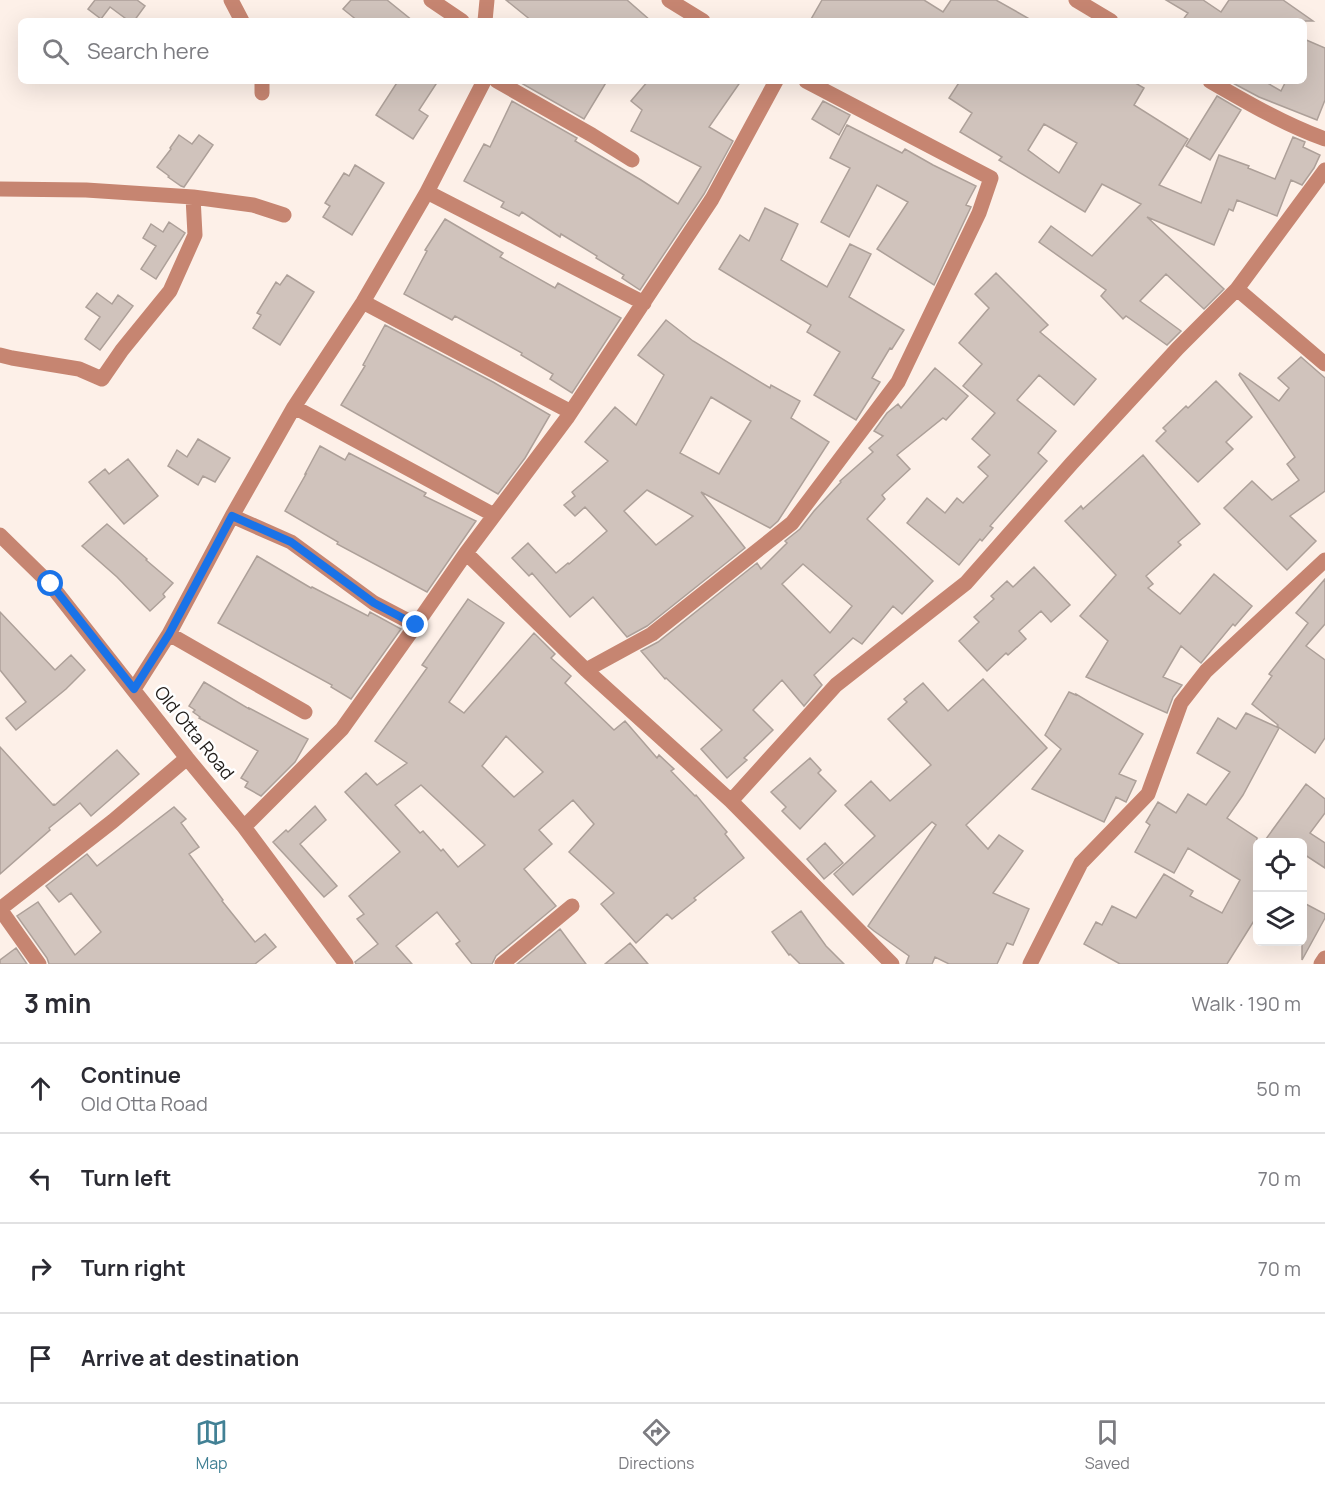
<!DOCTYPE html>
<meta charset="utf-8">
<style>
:root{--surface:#fff;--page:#f7f7f7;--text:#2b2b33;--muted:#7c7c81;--line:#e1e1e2;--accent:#428195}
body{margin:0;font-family:Manrope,sans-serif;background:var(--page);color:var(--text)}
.controls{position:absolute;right:18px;bottom:18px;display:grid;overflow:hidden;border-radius:9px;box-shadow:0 6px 24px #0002}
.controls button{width:54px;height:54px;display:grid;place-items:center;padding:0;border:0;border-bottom:2px solid var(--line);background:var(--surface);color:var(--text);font:30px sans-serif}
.stop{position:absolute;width:18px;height:18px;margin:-14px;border:4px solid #1a73e8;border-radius:50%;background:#fff}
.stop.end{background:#1a73e8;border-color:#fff;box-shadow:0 2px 6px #0008}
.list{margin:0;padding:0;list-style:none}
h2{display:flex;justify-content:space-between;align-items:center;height:78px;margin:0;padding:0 24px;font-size:26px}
h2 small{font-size:20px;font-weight:400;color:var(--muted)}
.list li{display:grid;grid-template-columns:39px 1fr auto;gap:18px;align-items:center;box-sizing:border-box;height:90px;padding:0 24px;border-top:2px solid var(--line)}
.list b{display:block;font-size:22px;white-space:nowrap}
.list p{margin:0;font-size:20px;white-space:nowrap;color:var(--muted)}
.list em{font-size:20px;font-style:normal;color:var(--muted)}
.icon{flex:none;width:33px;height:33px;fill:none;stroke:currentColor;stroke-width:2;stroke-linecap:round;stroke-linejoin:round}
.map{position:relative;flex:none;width:1325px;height:964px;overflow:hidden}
.search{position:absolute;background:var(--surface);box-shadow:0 6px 24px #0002;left:18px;right:18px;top:18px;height:66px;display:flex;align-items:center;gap:15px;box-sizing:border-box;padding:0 21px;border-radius:9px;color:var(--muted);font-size:22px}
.sheet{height:438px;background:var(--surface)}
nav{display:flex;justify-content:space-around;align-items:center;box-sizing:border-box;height:84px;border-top:2px solid var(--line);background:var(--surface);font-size:16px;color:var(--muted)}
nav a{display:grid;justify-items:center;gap:3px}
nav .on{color:var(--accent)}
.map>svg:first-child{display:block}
.building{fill:#d0c3bc;stroke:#ada099;stroke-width:1.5;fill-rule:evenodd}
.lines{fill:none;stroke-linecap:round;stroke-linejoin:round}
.minor{stroke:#c68571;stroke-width:15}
.route{stroke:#1a73e8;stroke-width:8}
.labels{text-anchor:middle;stroke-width:5;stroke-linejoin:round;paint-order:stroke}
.street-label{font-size:18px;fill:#24201d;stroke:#fff}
</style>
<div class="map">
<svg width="1325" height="964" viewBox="0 0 1325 964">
<rect width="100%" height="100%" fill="#fdf0e8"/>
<path class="building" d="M95,0H137L145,6L134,21H129L110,7L101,19L88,9Z
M351,0H387L413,21H358L343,9Z
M506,0H627L651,21H532Z
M822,0H924L943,12L951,0H996L1033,21H810Z
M1166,0H1203L1221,12L1229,0H1283L1313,21H1182L1188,13Z
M1304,39L1325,48V100L1317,120L1259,97L1229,81H1264L1281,91L1286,81H1304Z
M398,81H438L419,110L428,116L413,139L376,115Z
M522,81H607L584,119L521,83Z
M648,81H741L709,127L733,141L704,194L640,290L622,278L624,275L596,258L597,256L561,234L560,237L522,212L519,216L501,207L504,202L464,181L484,144L490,147L512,101L577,138L575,141L641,180L678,204L701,167L631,131L642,110L631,101Z
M960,81H1132L1144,88L1134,105L1188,139L1159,185L1201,203L1219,155L1249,166L1248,168L1275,179L1293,137L1305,142L1303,147L1320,155L1314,168L1302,185L1291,180L1277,216L1237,200L1233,211L1229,209L1214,245L1147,217L1224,289L1204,309L1166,274L1140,301L1181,331L1167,345L1126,316L1123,319L1101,296L1106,290L1039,242L1051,226L1092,256L1141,204L1102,184L1085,212L999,160L1002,157L960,132L972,113L949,98ZM1044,124L1077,143L1059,173L1028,150Z
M1217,96L1241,110L1210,160L1186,146Z
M823,101L850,115L839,135L812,119Z
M847,125L902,153L905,149L933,165L976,186L966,205L971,207L970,209L934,285L877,249L908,202L877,185L849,237L821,222L850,168L830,158Z
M179,135L192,144L199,135L213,145L184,187L181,186L168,177L169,176L157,167L171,149L170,148Z
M355,165L384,183L352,235L323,217L330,206L325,203L344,173L349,176Z
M765,208L798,224L781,260L827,287L850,244L871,254L849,297L904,330L892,349L890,348L872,378L880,382L856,420L814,395L840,352L807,332L811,325L719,269L740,235L749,241Z
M445,219L503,253L500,257L555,288L558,283L621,318L572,393L550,379L553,374L521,355L522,353L455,316L452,320L404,294L427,251L425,250Z
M169,222L185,233L156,279L141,269L156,246L143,238L151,224L163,232Z
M996,273L1048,325L1040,332L1096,379L1074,405L1039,375L1017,400L1056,431L1038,453L1047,461L990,526L993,528L982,541L980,539L959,565L907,523L927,498L945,513L957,498L963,503L988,476L978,467L990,455L972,439L995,413L963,386L982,364L959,343L989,308L975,294Z
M287,275L314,292L280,345L253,328L261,315L257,313L276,282L280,285Z
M97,293L112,304L118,295L133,306L100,350L85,339L100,317L86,307Z
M666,320L693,341L770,388L771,385L800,401L791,418L829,442L778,521L770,528L701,492L745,548L647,626L627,637L593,597L570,617L532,573L529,576L512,558L528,543L556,573L568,563L569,564L607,531L585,507L575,516L564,505L575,496L572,492L608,461L585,442L615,407L636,425L664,375L638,355ZM711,397L751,421L719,474L680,453ZM647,490L693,516L656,545L624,511Z
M385,325L493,382L550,415L525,458L498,494L341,405L365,366L363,365Z
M1301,357L1325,378V491L1290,516L1316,541L1287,570L1224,508L1252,481L1272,500L1299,480L1287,464L1295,457L1239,375L1240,373L1279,401L1289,388L1278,378Z
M935,368L968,396L946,420L943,418L897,455L910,469L882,495L885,499L867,519L933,581L902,614L893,606L862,644L853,638L814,675L822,685L804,706L782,680L753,710L773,730L744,758L747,760L727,778L701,749L722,730L666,678L665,679L641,651L658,642L757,563L761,569L787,543L785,541L800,529L814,511L841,482L840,481L873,452L869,448L883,436L874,431L887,413L898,404L901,408ZM803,564L852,606L830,633L782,584Z
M1216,381L1252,417L1226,442L1233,449L1198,482L1156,441L1166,431L1163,428L1186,406L1188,408Z
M198,439L230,458L215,482L203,476L198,485L168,466L177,450L187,457Z
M320,446L345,460L349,453L426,493L424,496L476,521L427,592L337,544L338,542L285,511L306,474H305Z
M1143,455L1200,524L1178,542L1181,545L1146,576L1153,584L1148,588L1180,614L1214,574L1252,606L1235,626L1233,624L1201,663L1181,646L1163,677L1182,685L1173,697L1167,713L1086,677L1108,641L1080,616L1116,575L1065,521L1081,506L1083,509Z
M128,459L158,496L124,524L89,482L105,469L109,474Z
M107,524L147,559L146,560L173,583L163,594L165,597L150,611L117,577L82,546Z
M257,556L311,588L312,587L368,616L370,612L401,629L351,699L331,687L332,685L218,623Z
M1034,567L1070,605L1051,622L1041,611L1019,631L1026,639L1008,655L1006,653L987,671L959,641L979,622L974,617L994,599L991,596L1007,581L1013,587Z
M1325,579V624L1306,646L1325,660V738L1315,753L1277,726L1278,725L1252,704L1272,676L1269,674L1308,623L1296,613Z
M468,599L504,623L449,702L464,713L534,633L555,654L551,658L571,676L565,683L614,730L625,721L657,758L659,755L674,769L671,771L695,796L696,795L727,832L725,834L744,858L694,898L696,900L672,919L667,914L636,943L601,904L614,893L569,852L594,824L573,800L539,830L552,844L524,869L556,906L496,956L492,964H472L456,944L460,941L437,912L396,946L412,964H356L355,962L378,944L357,919L364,914L349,896L400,852L345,792L366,773L377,785L407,763L375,741L427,668L422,665ZM506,736L543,772L514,797L482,766ZM421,785L485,845L458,867L443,849L441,851L423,831L420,833L395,805Z
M0,612L55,670L71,655L85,670L66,689L16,730L6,718L26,702L0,670Z
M983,679L1047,748L966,825L988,849L999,835L1023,851L993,893L1029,909L1013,945L1007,943L997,964H949L935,957L932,964H906L909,956L874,931L868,926L936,825L932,822L853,895L834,874L875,836L845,805L871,781L890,801L931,765L888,719L907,702L904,699L923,683L948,711Z
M204,682L249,709V708L308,739L295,762L261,796L245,787L248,782L241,778L258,751L199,718L200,717L193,712L195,710L189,706Z
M1069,692L1076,695V694L1143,734L1119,774L1136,781L1126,802L1116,797L1104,822L1032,789L1061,749L1045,735Z
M1246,713L1279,728L1243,795L1227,818L1257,838V916L1227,964H1120L1084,944L1096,922L1102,925L1112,906L1136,918L1164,874L1193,891L1190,896L1222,913L1240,880L1188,848L1174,873L1135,852L1150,825L1146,822L1158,802L1176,813L1188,794L1206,805L1230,772L1197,753L1218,718L1236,729Z
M0,747L53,805L54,804L55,805L117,750L139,774L91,816L80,803L49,828L50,830L0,874Z
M810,758L821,770L818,773L836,791L800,829L782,811L786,807L771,792Z
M1306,784L1325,799V813L1310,833L1325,843V868L1302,853V843H1263Z
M315,806L326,820L300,844L337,886L324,897L273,842L286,830L288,832Z
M174,807L186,819L181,823L199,847L189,854L223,900L222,901L255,942L265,934L276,947L255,964H49L47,958L17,916L38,902L75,955L101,932L71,893L59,902L46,886L87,854L97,866Z
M825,843L843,863L824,879L807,859Z
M1302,902L1325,914V918L1302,960Z
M801,911L826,946L844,964H800L790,954L789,955L772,932Z
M560,929L586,964H517Z
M630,943L648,964H605Z
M16,948L27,964H0V960Z"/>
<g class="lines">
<path class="minor" d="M231,0L242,21
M431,0L462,21
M669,0L703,21
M1076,0L1111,21
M485,21L487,0
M262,81V93
M497,81L592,135L632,160
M1210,81C1248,103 1284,124 1325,139
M0,189L86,190L193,197L253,205L284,215
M427,192L644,303
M1237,289L1325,364
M363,302L571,412
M0,355L12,358L79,369L102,379L122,350L170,291L195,235L193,197
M294,407L494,515
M232,516L291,542L374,603L416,625
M0,535L50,584L187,758L244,827L346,964
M466,553L586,670L731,801L892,964
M169,634L305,712
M586,670L652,634L792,523L898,382L979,213L991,178L806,81
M134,689L169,634L232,516L294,407L363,302L427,192L484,81
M731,801L836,685L966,583L1072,463L1178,348L1237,289L1325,170
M244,827L342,729L416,625L466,553L567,418L712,199L776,81
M0,909L113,821L187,758
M0,909L39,964
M502,964L572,906
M1030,964L1081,863L1148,794L1181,703L1206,671L1325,560
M1321,964L1325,958"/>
</g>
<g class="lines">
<path class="route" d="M51,584L134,689L169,634L232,516L291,542L374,603L416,625"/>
</g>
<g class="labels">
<g class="street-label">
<text transform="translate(194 733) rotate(51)" y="6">Old Otta Road</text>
</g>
</g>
</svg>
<div class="controls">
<button><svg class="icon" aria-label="locate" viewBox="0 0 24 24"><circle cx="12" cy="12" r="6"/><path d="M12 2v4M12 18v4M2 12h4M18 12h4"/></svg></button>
<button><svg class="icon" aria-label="layers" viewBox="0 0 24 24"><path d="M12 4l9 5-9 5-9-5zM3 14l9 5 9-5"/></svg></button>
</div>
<div class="stop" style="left:51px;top:584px"></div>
<div class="stop end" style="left:416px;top:625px"></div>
<div class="search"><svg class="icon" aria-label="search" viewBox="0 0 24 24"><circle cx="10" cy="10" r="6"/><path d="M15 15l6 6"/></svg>Search here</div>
</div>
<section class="sheet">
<h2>3 min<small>Walk · 190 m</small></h2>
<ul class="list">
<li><svg class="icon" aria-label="ahead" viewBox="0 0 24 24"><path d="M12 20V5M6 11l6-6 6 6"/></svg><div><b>Continue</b><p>Old Otta Road</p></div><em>50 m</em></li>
<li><svg class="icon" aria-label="left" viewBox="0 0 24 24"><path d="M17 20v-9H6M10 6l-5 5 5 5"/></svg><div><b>Turn left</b></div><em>70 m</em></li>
<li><svg class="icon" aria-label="right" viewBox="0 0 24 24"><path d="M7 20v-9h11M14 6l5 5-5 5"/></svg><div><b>Turn right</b></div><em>70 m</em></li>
<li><svg class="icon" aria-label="arrive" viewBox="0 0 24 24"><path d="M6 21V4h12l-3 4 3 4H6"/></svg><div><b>Arrive at destination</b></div></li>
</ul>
</section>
<nav>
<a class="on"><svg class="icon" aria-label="map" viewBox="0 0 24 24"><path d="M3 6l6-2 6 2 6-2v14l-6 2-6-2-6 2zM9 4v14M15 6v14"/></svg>Map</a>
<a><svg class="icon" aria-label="directions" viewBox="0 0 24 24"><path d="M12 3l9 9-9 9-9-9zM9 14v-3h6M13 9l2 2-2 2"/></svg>Directions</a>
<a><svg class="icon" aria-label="saved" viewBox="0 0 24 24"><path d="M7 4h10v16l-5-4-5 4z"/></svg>Saved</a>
</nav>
